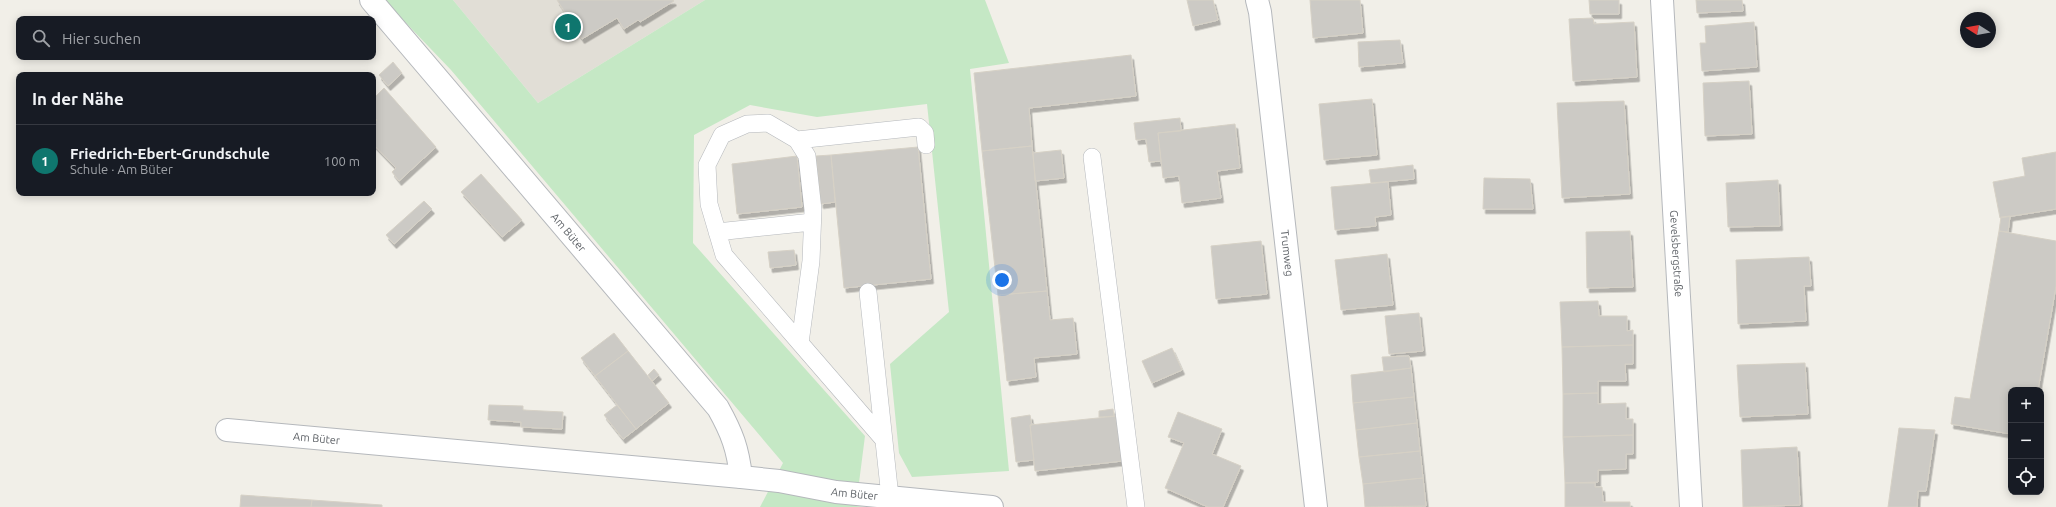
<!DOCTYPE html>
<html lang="de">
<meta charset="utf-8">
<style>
:root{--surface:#171b24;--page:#20242c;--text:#f1f3f6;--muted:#9ea1a6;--line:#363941;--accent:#0f766e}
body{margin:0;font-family:Ubuntu,sans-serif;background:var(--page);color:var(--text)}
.controls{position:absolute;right:12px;bottom:12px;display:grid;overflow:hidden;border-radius:8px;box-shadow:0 2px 10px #0003}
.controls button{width:36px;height:36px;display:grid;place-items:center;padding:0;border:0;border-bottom:1px solid var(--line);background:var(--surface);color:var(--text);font:20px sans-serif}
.compass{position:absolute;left:1960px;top:12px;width:36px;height:36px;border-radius:50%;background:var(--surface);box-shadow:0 2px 10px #0003;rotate:281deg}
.you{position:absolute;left:1002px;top:280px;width:14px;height:14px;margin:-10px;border:3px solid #fff;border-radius:50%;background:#1a73e8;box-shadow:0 0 0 6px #1a73e833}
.badge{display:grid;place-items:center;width:26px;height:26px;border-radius:50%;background:var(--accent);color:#fff;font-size:13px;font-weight:700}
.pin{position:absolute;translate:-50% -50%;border:2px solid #fff;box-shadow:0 1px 4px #0006}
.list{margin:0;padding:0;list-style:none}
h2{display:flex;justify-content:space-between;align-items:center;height:52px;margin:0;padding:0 16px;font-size:17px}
h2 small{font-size:13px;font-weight:400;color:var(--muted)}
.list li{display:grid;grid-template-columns:26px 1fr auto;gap:12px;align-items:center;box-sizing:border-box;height:72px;padding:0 16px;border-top:1px solid var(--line)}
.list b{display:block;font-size:15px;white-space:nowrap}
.list p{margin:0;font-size:13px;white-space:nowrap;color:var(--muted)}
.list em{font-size:13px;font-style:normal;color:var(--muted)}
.icon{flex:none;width:22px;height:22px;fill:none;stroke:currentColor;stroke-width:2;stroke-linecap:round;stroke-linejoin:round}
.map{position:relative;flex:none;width:2056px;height:507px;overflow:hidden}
.search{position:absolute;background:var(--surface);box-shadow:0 2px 10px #0003;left:16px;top:16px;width:360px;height:44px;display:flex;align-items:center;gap:10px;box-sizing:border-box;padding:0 14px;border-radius:8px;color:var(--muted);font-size:15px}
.panel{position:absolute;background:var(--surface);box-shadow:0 2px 10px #0003;left:16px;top:72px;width:360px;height:124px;border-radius:8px}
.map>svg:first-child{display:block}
.education{fill:#e1ded6}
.green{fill:#c5e8c5}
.building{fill:#cccac5;stroke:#d6d1c6;filter:url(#shadow)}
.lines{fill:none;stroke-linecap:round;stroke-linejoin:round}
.service-casing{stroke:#b5b8bc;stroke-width:18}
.minor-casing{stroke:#b5b8bc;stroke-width:24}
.service{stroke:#fff;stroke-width:17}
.minor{stroke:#fff;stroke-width:22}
.labels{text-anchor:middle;stroke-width:4;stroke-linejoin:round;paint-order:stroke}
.street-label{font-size:11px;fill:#5f6368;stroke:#fff}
</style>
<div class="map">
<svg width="2056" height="507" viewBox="0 0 2056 507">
<defs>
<filter id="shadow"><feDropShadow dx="2.5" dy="4.5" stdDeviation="0" flood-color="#0004"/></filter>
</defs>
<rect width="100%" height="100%" fill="#f1efe8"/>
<path class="education" d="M453,0H705L538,103Z"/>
<path class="green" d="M384,0H453L538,103L705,0H985L1009,63L970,69L1009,471L912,477L899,453L890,364L949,312L927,104L817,117L750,105L694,135L693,243L865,436L856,506L864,507H760L783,463L451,70Z"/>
<path class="building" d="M557,0H673L674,1L640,22L638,20L624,29L617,18L582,39Z
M1187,0H1213L1218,20L1193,26Z
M1310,0H1360L1363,33L1313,38Z
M1589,0H1619V14H1590Z
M1696,0H1742L1743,11L1697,13Z
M1593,18L1594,24L1634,22L1637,77L1573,81L1569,19Z
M1754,22L1757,67L1702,71L1700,43H1706L1705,26Z
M1400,40L1403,63L1359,67L1358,42Z
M1131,55L1136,96L1029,108L1032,146L982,151L974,73Z
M393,62L402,73L388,86L379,75Z
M1749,81L1752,134L1705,136L1703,83Z
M384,88L436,147L399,181L392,172L396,168L373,144L375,137L373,135V123L377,120L373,116V99Z
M1372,99L1377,155L1324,160L1319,104Z
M1624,101L1630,194L1562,198L1557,103Z
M1180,118L1181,131L1158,133L1161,161L1149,162L1146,139L1136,140L1134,123Z
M1235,124L1240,168L1217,171L1221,198L1182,203L1179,176L1163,178L1158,133Z
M1032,146L1047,291L998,295L982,151Z
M918,147L931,279L844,288L831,155Z
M1061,150L1064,178L1035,181L1033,153Z
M2056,152V209L2000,218L1993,182L2025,176L2022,158Z
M831,155L835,202L821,204L816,156Z
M797,156L802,207L737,214L732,164Z
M1413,165L1414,179L1371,183L1369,170Z
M481,174L522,220L502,237L461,192Z
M1484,178L1530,179L1533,209H1483Z
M1778,180L1780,226L1728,227L1726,183Z
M1388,182L1391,215L1375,217L1376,226L1335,230L1331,187Z
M424,201L432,209L394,244L386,235Z
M2010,216L2008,232L1999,231L2001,217Z
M1630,231L1633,287L1587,288L1586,232Z
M1999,231L2056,241V286L2038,390H2011V434L1951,424L1955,397L1970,399Z
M1261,241L1267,294L1216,299L1211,246Z
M794,250L796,265L770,268L768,252Z
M1387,254L1393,305L1341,310L1335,260Z
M1809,257L1811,286H1804L1806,321L1738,324L1736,260Z
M1047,291L1050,320L1073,318L1077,354L1034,358L1036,377L1007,381L998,295Z
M1598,301L1599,316H1627V331L1633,330V345L1562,347L1560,302Z
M1419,313L1423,351L1389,354L1385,316Z
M614,333L628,351L595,376L581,358Z
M1633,345V364H1625L1626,381H1598V393L1563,394L1562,347Z
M1172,348L1182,370L1152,383L1142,361Z
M628,351L669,403L636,429L595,376Z
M1409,356L1411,368L1384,372L1382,357Z
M1805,363L1808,414L1740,417L1737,365Z
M1411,368L1414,397L1353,403L1351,375Z
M654,369L659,375L652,381L648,375Z
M1598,393V404L1626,403V419H1633V435L1563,437V394Z
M1414,397L1417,423L1356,430L1353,403Z
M489,405L523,406V410L563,412L562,429L521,427V422L488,420Z
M617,405L636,429L623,439L604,415Z
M1113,409L1114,416L1099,417V411Z
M1178,412L1222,429L1212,454L1241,466L1223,507H1208L1165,488L1184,443L1168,437Z
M1030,415L1032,425H1030L1034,460L1016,462L1011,418Z
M1117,416L1122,461L1035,471L1030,425Z
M1417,423L1420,451L1359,457L1356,430Z
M1899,428L1935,430L1926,491H1918L1917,507H1888Z
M1633,435V454H1626V469L1598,470V482L1565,483L1563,437Z
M1797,447L1800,505L1743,507L1741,450Z
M1420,451L1423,478L1363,484L1359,457Z
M1423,478L1426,506L1365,507L1363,484Z
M1565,483H1595V487H1602L1603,502H1630V507H1565Z
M241,495L312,500L311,507H240Z
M312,500L382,505V507H311Z"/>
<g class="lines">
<defs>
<path id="service" d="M797,140L919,127L925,133L926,145
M1092,157L1136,507
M717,232L812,222
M868,292L890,497
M800,343L811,261L813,210L807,156L797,140L768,123L747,124L722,135L707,165L709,204L724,255L800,343L884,440"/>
<g id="minor">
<path id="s1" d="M371,0L718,408C732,433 738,449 741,477"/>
<path id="s2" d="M1257,0L1260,12L1316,507"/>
<path id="s3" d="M1662,0L1691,507"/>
<path id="s4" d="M227,430L741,477L779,481L836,492L992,507"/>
</g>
</defs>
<use href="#service" class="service-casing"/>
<use href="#minor" class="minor-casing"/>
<use href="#service" class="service"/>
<use href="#minor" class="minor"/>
</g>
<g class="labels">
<g class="street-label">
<text dy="4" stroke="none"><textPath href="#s1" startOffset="305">Am Büter</textPath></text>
<text dy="4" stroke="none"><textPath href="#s2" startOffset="255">Trumweg</textPath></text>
<text dy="4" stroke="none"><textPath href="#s3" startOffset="254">Gevelsbergstraße</textPath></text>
<text dy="4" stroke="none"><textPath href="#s4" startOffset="90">Am Büter</textPath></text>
<text dy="4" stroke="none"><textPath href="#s4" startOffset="631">Am Büter</textPath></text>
</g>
</g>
</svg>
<div class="controls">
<button>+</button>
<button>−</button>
<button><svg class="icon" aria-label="locate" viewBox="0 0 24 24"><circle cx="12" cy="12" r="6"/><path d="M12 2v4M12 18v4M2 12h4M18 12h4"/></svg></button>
</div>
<svg class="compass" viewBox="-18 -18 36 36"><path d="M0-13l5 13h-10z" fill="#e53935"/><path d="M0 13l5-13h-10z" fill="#9ea1a6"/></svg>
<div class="you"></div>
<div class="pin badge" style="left:568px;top:27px">1</div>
<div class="search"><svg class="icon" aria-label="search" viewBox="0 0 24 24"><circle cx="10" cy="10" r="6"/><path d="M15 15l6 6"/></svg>Hier suchen</div>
<section class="panel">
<h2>In der Nähe<small></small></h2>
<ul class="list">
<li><span class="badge">1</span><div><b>Friedrich-Ebert-Grundschule</b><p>Schule · Am Büter</p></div><em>100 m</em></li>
</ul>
</section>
</div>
